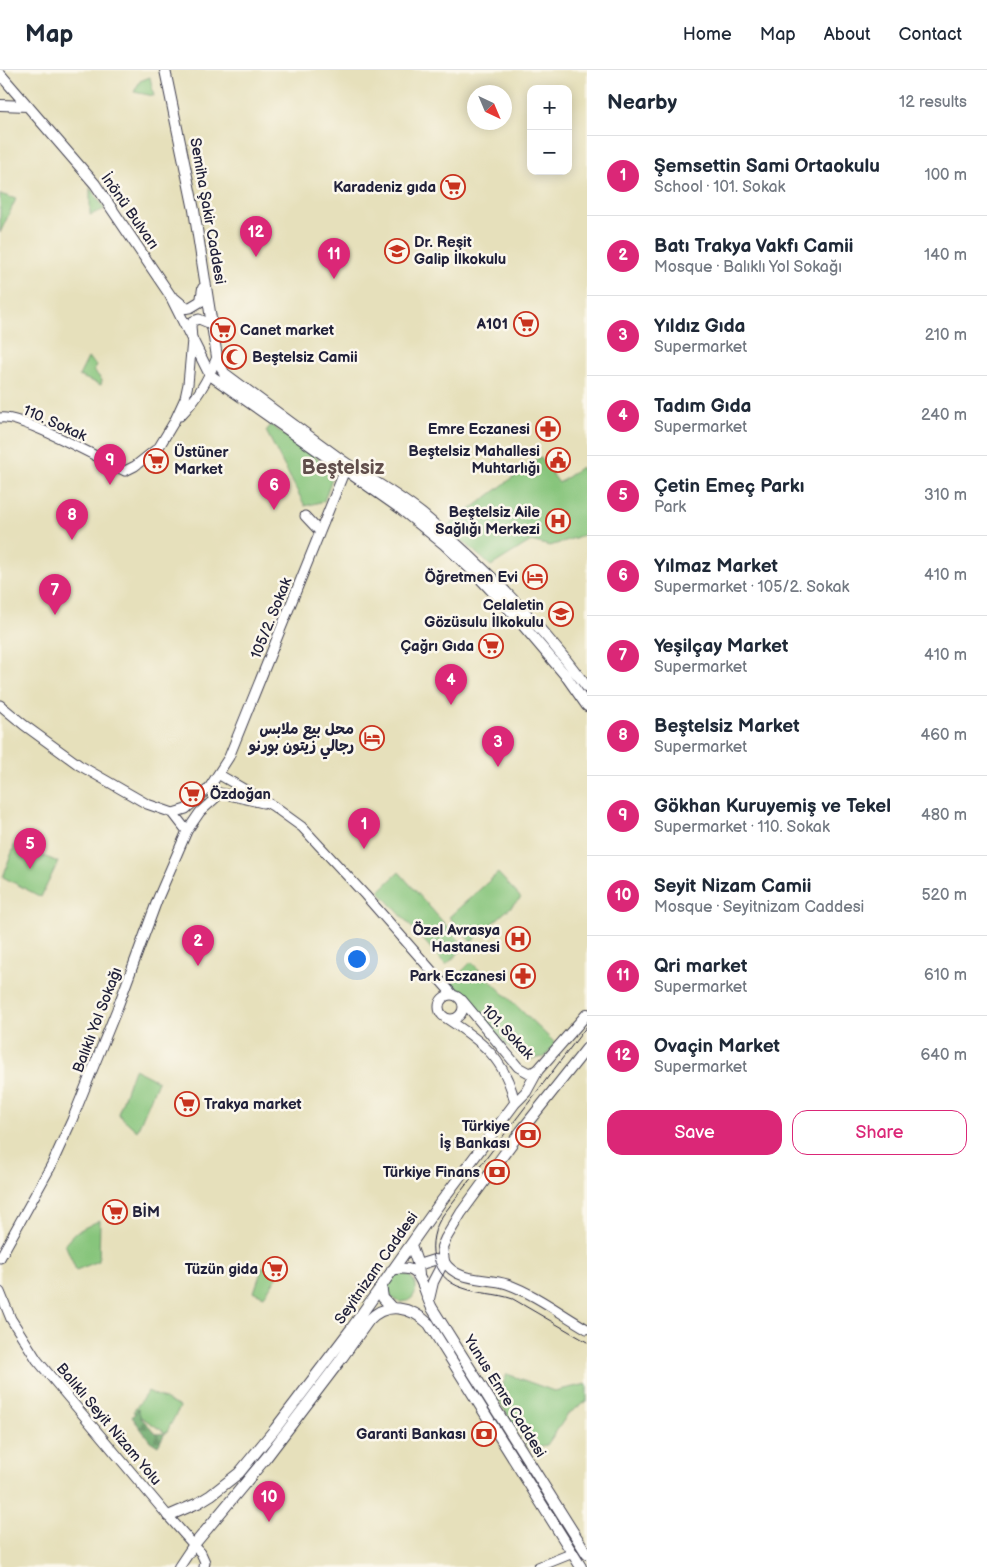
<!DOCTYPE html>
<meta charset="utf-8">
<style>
:root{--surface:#fff;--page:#f2f2f3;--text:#1f2937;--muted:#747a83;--line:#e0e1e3;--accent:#db2777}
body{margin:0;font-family:"Balsamiq Sans","Playpen Sans Arabic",sans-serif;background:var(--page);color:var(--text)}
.controls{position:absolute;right:15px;top:15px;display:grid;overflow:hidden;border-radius:10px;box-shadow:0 2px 12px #0003}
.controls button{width:45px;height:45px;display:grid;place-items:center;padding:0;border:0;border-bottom:1px solid var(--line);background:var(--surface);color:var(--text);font:25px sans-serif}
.compass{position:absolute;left:467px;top:15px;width:45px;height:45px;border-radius:50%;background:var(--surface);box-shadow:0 2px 12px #0003;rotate:136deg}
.you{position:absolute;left:356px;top:888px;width:18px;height:18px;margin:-12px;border:4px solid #fff;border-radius:50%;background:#1a73e8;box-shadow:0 0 0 8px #1a73e833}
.badge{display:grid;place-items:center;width:32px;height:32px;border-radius:50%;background:var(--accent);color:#fff;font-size:16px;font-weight:700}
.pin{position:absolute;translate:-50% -41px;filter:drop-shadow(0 1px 2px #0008)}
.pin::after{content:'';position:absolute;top:26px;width:18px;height:15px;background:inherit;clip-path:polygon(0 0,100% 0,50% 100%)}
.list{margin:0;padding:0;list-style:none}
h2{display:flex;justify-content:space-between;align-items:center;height:65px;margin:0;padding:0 20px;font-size:21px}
h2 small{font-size:16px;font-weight:400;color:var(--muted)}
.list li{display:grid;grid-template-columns:32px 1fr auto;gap:15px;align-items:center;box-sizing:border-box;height:80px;padding:0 20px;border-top:1px solid var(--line)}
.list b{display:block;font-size:19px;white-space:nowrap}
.list p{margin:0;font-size:16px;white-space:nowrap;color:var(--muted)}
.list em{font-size:16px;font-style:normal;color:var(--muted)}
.actions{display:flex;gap:10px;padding:15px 20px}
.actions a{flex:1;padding:11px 0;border:1px solid var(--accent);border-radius:15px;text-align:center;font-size:18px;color:var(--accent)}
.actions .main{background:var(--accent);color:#fff}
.map{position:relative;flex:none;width:587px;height:1497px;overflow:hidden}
header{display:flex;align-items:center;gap:30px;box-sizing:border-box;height:70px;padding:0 25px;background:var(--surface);border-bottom:1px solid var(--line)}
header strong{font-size:24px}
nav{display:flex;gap:28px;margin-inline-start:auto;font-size:18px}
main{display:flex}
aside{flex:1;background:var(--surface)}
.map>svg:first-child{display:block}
.green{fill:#87c57c;stroke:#54745c}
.forest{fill:url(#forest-firs);stroke:#486654}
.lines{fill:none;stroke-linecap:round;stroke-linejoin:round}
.tertiary-casing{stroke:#3f3e4e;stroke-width:11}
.secondary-casing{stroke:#3f3e4e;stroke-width:12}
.tertiary{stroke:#fff;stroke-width:9}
.secondary{stroke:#fff;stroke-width:10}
.tram{stroke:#22223b;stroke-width:1}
.labels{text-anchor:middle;stroke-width:5;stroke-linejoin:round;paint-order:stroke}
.poi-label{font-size:15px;font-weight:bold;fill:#22223b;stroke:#fbf7ec;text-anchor:end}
.street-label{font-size:15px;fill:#22223b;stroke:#fbf7ec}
.district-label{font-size:20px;font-weight:bold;fill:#614f4c;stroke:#fbf7ec}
</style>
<header>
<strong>Map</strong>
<nav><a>Home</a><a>Map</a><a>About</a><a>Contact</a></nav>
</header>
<main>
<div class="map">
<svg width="587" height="1497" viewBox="0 0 587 1497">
<defs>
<pattern id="forest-firs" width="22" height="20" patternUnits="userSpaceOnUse" patternTransform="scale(1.25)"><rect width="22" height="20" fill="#6daa6c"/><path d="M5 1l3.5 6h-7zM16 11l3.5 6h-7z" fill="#598a5a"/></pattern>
</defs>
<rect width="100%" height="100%" fill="#fbf7ec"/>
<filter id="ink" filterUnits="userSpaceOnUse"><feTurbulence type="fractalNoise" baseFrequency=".02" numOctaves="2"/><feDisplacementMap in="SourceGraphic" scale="10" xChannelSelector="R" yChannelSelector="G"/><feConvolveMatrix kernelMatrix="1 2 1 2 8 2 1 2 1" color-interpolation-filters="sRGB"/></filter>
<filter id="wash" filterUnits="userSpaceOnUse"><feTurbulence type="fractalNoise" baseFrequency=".0096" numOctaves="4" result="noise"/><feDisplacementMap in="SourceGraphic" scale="20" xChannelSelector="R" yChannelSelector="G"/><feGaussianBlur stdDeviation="1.12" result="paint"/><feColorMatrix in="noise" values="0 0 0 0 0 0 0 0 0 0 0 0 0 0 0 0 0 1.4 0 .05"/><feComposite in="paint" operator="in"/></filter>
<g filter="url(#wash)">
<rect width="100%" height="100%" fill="#e6e0bb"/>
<path class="green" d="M150,7L154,26L134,22L140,11Z
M90,118L105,139L90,145Z
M0,124L16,129L0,163Z
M88,288L96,295L94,301L102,310L101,315L79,306Z
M271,355L332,399L333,405L324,431L305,436L266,361Z
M540,387L559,413L581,397L587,410V464L550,476L531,471L491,496L447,457Z
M15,774L58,792L41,827L3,807Z
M399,802L465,877L446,895L379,821Z
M498,803L521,828L471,872L449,847Z
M471,892L555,973L545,987L532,989L520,986L505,974L477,939L451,912Z
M134,999L158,1011L137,1061L118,1044Z
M100,1150L99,1191L76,1200L65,1174L76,1162Z
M263,1196L278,1206L264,1226L254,1222Z
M388 1218a14 14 0 1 1 28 0a14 14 0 1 1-28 0Z
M507,1304L554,1321L587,1314V1331L568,1344L547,1375L528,1378L497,1328Z
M148,1321L180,1337L166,1363L133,1342Z"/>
<path class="forest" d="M138,1339L141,1348L157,1364L165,1363L158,1376L150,1371L132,1347Z"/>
</g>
<g filter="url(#ink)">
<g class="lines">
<defs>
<path id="tertiary" d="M180,346C197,329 208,310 217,287
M0,348C20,344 103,390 125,401L135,396L159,377L174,352L185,328L188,314L192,270L191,255L193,251L199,249L211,254L212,259
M305,446L320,462
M0,635L24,655L79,695L147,734L173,743L186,739L209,718L229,687L345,400
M218,704L273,736L302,757L365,825L453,925
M216,722L263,733
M173,743L187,761
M439 937a12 12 0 1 1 24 0a12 12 0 1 1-24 0Z
M462,930L518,997L529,1003L538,1000
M446,948C482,972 505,988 515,1033
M0,1188L51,1096L72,1050L117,939L158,828L187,761L200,742L220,724
M444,1191C457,1213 486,1207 507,1214C535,1224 561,1244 587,1259
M0,1222L11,1249L37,1290L168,1446L201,1483L205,1492L204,1497
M538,1497L573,1483"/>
<path id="secondary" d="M165,0L194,140L217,287L224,303C263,332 303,362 343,391C369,409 397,424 422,444C483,495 539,553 587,617
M0,4L95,114L170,225L210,305L401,439L444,474L474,502L510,540L566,606L587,636
M0,35L28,36
M174,228L186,238L191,237L201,231L203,218
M411,1175L418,1195L419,1205
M444,1191L442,1177L446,1168L461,1143L521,1061L587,978
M418,1195L434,1190L444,1191
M392,1200C424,1192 421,1217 432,1238L587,1484
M381,1215L383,1228L392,1238
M429,1229L433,1212L444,1191
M168,1446L198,1433L211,1425L239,1403L275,1359L351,1259L440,1133L515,1033L526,1022L538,1000L587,944
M179,1497L193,1476L266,1388L339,1292L369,1250C387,1231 411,1237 429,1254L581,1497"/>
</defs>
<use href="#tertiary" class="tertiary-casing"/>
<use href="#secondary" class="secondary-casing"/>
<use href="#tertiary" class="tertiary"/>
<use href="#secondary" class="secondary"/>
<path class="tram" d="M587,956L443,1145C425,1171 430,1208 463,1218C479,1224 496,1223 513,1229L587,1272"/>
</g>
</g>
<defs>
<symbol id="supermarket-ring" viewBox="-11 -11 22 22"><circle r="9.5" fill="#fbf7ec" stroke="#c8321e" stroke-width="1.5"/><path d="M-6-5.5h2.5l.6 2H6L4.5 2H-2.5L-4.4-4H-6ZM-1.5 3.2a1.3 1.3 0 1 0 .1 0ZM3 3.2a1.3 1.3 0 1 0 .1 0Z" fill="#c8321e"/></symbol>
<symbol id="school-ring" viewBox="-11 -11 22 22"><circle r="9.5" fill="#fbf7ec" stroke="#c8321e" stroke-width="1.5"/><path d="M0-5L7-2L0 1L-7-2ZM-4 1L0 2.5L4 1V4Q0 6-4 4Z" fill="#c8321e"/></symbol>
<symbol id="mosque-ring" viewBox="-11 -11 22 22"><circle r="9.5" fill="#fbf7ec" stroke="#c8321e" stroke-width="1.5"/><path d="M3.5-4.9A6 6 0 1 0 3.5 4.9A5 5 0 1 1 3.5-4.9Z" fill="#c8321e"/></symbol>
<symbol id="pharmacy-ring" viewBox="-11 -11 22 22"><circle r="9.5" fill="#fbf7ec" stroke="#c8321e" stroke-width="1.5"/><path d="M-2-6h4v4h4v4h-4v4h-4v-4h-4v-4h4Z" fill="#c8321e"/></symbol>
<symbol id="civic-ring" viewBox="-11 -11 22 22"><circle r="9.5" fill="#fbf7ec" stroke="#c8321e" stroke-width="1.5"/><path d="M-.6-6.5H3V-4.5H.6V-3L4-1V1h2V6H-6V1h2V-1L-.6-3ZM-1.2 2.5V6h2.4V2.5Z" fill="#c8321e"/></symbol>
<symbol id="hospital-ring" viewBox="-11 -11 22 22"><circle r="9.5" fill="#fbf7ec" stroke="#c8321e" stroke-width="1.5"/><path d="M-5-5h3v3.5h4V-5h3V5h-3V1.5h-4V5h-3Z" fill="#c8321e"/></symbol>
<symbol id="hotel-ring" viewBox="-11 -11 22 22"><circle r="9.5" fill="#fbf7ec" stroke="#c8321e" stroke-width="1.5"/><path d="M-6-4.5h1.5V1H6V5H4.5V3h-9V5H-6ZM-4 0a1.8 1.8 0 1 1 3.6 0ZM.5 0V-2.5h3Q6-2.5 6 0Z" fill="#c8321e"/></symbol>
<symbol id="bank-ring" viewBox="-11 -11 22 22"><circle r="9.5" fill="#fbf7ec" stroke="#c8321e" stroke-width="1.5"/><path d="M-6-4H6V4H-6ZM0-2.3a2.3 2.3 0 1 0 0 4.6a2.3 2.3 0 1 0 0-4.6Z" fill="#c8321e"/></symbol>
</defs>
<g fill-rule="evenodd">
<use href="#supermarket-ring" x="439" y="103" width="28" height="28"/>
<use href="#school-ring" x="383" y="167" width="28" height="28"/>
<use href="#supermarket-ring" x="512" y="240" width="28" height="28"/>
<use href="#supermarket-ring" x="209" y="246" width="28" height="28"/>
<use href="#mosque-ring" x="220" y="273" width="28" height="28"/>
<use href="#pharmacy-ring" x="534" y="345" width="28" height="28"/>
<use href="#civic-ring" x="544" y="376" width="28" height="28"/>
<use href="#supermarket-ring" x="142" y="377" width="28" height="28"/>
<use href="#hospital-ring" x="544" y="437" width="28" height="28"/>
<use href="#hotel-ring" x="521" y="493" width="28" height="28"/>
<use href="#school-ring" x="547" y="530" width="28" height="28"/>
<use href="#supermarket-ring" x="477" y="562" width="28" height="28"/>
<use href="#hotel-ring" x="358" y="654" width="28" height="28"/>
<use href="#supermarket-ring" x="178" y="710" width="28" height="28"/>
<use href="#hospital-ring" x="504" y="855" width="28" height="28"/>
<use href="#pharmacy-ring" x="509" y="892" width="28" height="28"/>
<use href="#supermarket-ring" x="173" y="1020" width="28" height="28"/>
<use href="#bank-ring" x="514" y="1051" width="28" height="28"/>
<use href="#bank-ring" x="483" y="1088" width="28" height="28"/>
<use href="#supermarket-ring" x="101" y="1128" width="28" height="28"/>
<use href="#supermarket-ring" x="261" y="1185" width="28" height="28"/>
<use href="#bank-ring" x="470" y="1350" width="28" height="28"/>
</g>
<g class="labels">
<g class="poi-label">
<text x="436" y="122">Karadeniz gıda</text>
<text x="414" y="177" text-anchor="start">Dr. Reşit<tspan x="414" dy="17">Galip İlkokulu</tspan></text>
<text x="508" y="259">A101</text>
<text x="240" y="265" text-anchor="start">Canet market</text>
<text x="252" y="292" text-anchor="start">Beştelsiz Camii</text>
<text x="530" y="364">Emre Eczanesi</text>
<text x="540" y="386">Beştelsiz Mahallesi<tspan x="540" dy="17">Muhtarlığı</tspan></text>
<text x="174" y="387" text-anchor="start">Üstüner<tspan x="174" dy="17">Market</tspan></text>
<text x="540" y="447">Beştelsiz Aile<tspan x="540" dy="17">Sağlığı Merkezi</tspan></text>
<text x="518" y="512">Öğretmen Evi</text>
<text x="544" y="540">Celaletin<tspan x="544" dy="17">Gözüsulu İlkokulu</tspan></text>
<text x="474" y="581">Çağrı Gıda</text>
<text x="354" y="664">محل بيع ملابس<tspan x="354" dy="17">رجالي زيتون بورنو</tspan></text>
<text x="210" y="729" text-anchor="start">Özdoğan</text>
<text x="500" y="865">Özel Avrasya<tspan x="500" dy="17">Hastanesi</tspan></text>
<text x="506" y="911">Park Eczanesi</text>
<text x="204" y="1039" text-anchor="start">Trakya market</text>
<text x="510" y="1061">Türkiye<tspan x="510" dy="17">İş Bankası</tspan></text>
<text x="480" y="1107">Türkiye Finans</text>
<text x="132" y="1147" text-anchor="start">BİM</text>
<text x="258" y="1204">Tüzün gida</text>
<text x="466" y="1369">Garanti Bankası</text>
</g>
<g class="street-label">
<text transform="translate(130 141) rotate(55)" y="5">İnönü Bulvarı</text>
<text transform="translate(208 141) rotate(80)" y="5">Semiha Şakir Caddesi</text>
<text transform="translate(55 353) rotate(24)" y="5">110. Sokak</text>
<text transform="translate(271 548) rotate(-68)" y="5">105/2. Sokak</text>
<text transform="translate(97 950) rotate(-69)" y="5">Balıklı Yol Sokağı</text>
<text transform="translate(508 962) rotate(47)" y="5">101. Sokak</text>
<text transform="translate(376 1198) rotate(-55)" y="5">Seyitnizam Caddesi</text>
<text transform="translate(505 1326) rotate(58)" y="5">Yunus Emre Caddesi</text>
<text transform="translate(109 1354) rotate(50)" y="5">Balıklı Seyit Nizam Yolu</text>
</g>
<g class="district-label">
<text x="343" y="404">Beştelsiz</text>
</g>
</g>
</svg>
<div class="controls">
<button>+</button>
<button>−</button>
</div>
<svg class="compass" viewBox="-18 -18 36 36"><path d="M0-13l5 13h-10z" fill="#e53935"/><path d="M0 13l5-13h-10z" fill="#747a83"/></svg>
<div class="you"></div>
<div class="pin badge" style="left:364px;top:779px">1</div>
<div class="pin badge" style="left:198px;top:896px">2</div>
<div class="pin badge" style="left:498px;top:697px">3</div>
<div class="pin badge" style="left:451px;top:635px">4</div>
<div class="pin badge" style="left:30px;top:799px">5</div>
<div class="pin badge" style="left:274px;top:440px">6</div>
<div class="pin badge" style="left:55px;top:545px">7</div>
<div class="pin badge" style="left:72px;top:470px">8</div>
<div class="pin badge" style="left:110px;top:415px">9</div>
<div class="pin badge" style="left:269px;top:1452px">10</div>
<div class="pin badge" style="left:334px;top:209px">11</div>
<div class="pin badge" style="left:256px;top:187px">12</div>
</div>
<aside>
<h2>Nearby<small>12 results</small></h2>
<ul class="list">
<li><span class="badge">1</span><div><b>Şemsettin Sami Ortaokulu</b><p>School · 101. Sokak</p></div><em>100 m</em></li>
<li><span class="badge">2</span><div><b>Batı Trakya Vakfı Camii</b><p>Mosque · Balıklı Yol Sokağı</p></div><em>140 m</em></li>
<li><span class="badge">3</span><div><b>Yıldız Gıda</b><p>Supermarket</p></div><em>210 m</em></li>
<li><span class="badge">4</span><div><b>Tadım Gıda</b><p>Supermarket</p></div><em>240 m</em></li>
<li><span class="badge">5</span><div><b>Çetin Emeç Parkı</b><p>Park</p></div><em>310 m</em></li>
<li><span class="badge">6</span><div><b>Yılmaz Market</b><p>Supermarket · 105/2. Sokak</p></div><em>410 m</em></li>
<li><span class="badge">7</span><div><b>Yeşilçay Market</b><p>Supermarket</p></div><em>410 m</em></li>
<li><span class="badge">8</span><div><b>Beştelsiz Market</b><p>Supermarket</p></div><em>460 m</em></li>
<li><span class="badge">9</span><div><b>Gökhan Kuruyemiş ve Tekel</b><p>Supermarket · 110. Sokak</p></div><em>480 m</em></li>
<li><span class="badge">10</span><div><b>Seyit Nizam Camii</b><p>Mosque · Seyitnizam Caddesi</p></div><em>520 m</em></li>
<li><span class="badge">11</span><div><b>Qri market</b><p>Supermarket</p></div><em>610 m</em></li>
<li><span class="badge">12</span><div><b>Ovaçin Market</b><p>Supermarket</p></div><em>640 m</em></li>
</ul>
<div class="actions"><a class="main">Save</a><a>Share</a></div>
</aside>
</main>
